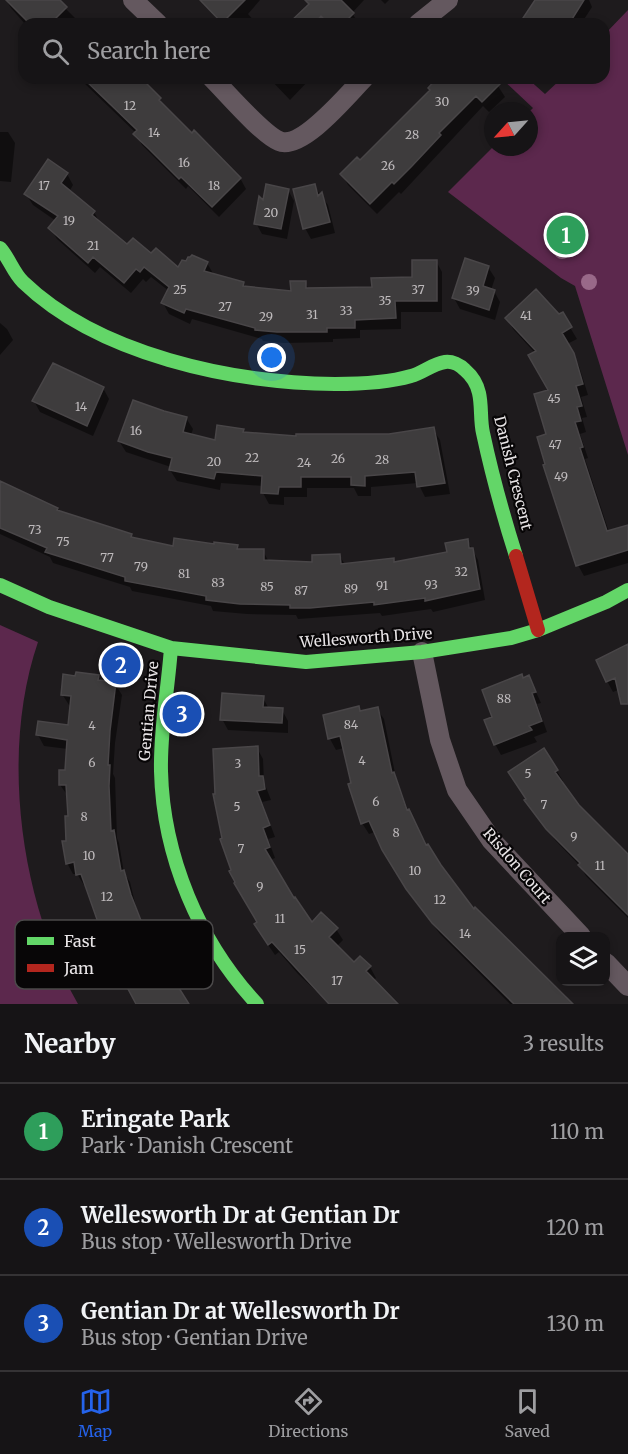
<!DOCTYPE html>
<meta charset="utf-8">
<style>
:root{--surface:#161416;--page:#232123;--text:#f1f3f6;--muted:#9e9ea1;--line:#353335;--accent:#2563eb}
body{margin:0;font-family:Merriweather,serif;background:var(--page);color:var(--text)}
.controls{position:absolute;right:18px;bottom:18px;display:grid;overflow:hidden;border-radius:12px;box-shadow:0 3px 9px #0003}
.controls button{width:54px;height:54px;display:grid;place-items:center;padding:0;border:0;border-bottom:2px solid var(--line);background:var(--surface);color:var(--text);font:30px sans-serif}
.compass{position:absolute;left:484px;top:102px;width:54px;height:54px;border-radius:50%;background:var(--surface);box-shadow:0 3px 9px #0003;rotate:243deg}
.you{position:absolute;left:272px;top:358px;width:21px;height:21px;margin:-15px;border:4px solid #fff;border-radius:50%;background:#1a73e8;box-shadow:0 0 0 9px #1a73e833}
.badge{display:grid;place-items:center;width:39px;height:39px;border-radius:50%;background:var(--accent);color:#fff;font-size:20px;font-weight:700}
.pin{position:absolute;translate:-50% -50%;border:3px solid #fff;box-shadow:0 2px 6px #0006}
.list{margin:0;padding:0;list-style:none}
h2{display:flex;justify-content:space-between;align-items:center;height:78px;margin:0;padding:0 24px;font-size:26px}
h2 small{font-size:20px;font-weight:400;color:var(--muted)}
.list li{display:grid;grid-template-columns:39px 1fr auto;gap:18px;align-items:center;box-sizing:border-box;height:96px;padding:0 24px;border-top:2px solid var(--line)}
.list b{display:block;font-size:22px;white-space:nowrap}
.list p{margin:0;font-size:20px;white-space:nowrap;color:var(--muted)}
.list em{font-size:20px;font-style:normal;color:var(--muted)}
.icon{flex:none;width:33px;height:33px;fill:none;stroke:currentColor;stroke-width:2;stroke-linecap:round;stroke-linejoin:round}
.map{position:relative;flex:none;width:628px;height:1004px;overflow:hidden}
.search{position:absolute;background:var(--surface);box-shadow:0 3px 9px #0003;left:18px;right:18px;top:18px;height:66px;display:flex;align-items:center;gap:15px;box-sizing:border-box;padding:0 21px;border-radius:18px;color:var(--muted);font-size:22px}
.sheet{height:366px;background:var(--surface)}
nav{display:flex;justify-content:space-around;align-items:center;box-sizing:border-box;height:84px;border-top:2px solid var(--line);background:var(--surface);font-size:16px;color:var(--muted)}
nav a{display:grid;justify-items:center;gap:3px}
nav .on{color:var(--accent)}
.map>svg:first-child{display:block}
.green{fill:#5c284d}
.shadow{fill:#0007}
.building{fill:#3e3c3d;stroke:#494648;stroke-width:1.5}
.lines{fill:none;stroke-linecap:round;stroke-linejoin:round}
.street{stroke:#64585f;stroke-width:20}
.fast{stroke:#63d668;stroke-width:14}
.jam{stroke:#b3261e;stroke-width:14}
.tree{fill:#996989}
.labels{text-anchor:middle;stroke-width:4.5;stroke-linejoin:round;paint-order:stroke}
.number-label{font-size:12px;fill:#bebabc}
.street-label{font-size:15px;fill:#e8e4e6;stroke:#080607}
.key{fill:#080607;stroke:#4b494a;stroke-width:1.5}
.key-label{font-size:16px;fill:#e8e4e6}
</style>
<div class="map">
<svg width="628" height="1004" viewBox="0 0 628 1004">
<rect width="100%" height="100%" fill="#1e1b1d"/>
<path class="green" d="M628,10V455L575,286L561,278L448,192L493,147H529V112L533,108L501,78H527L545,94L562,78H604V35Z
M0,625L38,642C0,753 20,902 78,1004H0Z"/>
<path class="shadow" d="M6,0H57L81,24H25L11,8Z
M209,0H260L248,14L257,24H221L207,6Z
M310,0H364L352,13L359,24H290L310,5Z
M381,0H389L385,4Z
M536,0H589L592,7L581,24H519Z
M76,78H139L192,135L240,178L246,189L219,217L188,186L186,189L142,145L136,133L82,81L80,83Z
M269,78H311L290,100Z
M440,78H491L498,86L505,97L489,112L483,106L401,194L399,192L377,214L348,185L342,174L360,162L431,91Z
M0,132H8L15,143L11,182L0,181Z
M67,174L73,185L69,192L94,212L100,223L128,246L151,255L179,270L207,263L214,275L243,283L246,288L292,293L305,282L309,290L373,289L413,278L436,261L442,272V312H401V329L360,330V338L333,339V342L284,343L263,341L262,339L192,319L190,324L169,314L163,303L169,291L151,277L146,282L143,279L131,293L100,267L95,273L57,239L50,228L56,221L33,205L26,194Z
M314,186L328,205L335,233L311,239L305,228Z
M288,190L294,201L287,239L262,234L256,223L264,203Z
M488,267L495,278L491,290L494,291L500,302L495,320L460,309L454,298Z
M562,314L577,339L567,344L579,366L588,395L581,397L587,417L582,418L586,432L580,434L588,458L585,459L609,532L628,528V563L584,576L578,565L548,435L551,390L535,353L513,329L507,318L559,316Z
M0,323L7,329L13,340L0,355Z
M103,388L109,399L93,436L40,412L34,401Z
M186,418L193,429L191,435L216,442L243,430L244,433L297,437L390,436L433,429L440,440L450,494L425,497L418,483L371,487V496H358L354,488H307V497H284V505L269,504L263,493V486L221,483L220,490L177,481L170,470L171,467L126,452L119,441Z
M0,482L58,512L131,535L133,539L174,548L237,546L239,551H263L269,562L314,563L340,556L345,565L393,559L395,563L448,553L467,540L478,560L485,600L433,612L431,609L382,616L380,613L298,619L296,615L247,614L213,611L211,606L132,591L130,587L53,563L50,557L0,534Z
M628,646V696L623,688L613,692L607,681Z
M98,676L101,682L115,684L122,695L115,743L113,774L115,778L117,838L119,843L124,873L130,882L136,907L152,947L172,983L187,1004H138L119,969L106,974L100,963L108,946L86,885H84L77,874H73L67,863L69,818L68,796L60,785L67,771L68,749L44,746L38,735L69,727L72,706L69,705L62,694Z
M529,677L541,703L537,704L547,732L534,737L537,742L501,755L495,744L494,718Z
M263,698L269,709L282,710L288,721V733L228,730L222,719Z
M377,709L384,719L396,778L408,810L426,846L474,911L570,1004H510L440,934L414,900L383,850L375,832L369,834L362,823L344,748L336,750L330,739L325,716Z
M257,748L263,759L264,782L271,800L262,802L275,837L268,839L275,858L270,860L293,900L312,924L336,929L343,940L336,947L354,964L370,967L376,978L373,981L395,1004H330L298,974L279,952L275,955L262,936L259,923L236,884Z
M557,771L563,781L561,783L578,806L628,856V918L586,876L580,866L555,840L533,811L516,783Z"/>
<path class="building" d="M6,0H60L67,7L50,24H30Z
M200,0H245L222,23Z
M305,0H341L354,13L343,24H329L321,16L314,24H288L309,4Z
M535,0H584L569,24H519Z
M83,78H141L161,98L159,100L192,133L194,130L241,178L212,207L181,177L179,179L149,149L133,134L137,130Z
M437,78H506L482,102L476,96L439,133L441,135L412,166L394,184L392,182L370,204L340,174L357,157L360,160L430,90L428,88Z
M48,159L68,173L61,183L95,211L92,215L127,244L133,238L151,253L156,248L178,267L182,260L186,261L188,257H190L192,255L208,262L204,271L244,282L243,286L291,291L290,281H306V288L372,287L371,278L412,277V260H437V301H395L396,318L355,320V328H327V332H277L255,330V328L186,309L184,313L161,303L169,287L144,267L140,272L136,269L124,283L93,257L88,263L48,228L58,216L24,194Z
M266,184L289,189L281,229L254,224L259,196L263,200Z
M315,184L318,196L322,192L330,222L303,229L293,189Z
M465,258L489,266L483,286L495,290L489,310L452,298Z
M536,289L559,314L563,312L572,327L562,333L574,353L583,384L576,386L582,406L577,407L581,421L575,422L583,447L580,448L607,531L628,525V550L576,566L543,465L545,464L537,437L546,434L534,394L548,390L528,355L536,351L505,318Z
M53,363L104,387L87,426L32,401Z
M133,400L164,411L187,417L183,432L215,440L217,425L244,429L243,432L296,436V434H389L434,427L445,483L417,487L415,472L365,476V486L351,485V477H301V487H279L278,494L261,493L262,476L216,472L214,479L169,470L172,458L148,452L118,441Z
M0,481L58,508L57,510L132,534L131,537L173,546L174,538L214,544V542L238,545L237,549H264V560L312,562V555L340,554L341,564L394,558V562L447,552L445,543L468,539L469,548H473L480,589L425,601V598L374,605V602L310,608H290V605L240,604L206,600V596L125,581V577L45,552L47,548L0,528Z
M628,644V704H621L615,678L606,682L596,660Z
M76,672L99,675L98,680L116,682L110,731L108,765H110L109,786L111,831L114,830L121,871L124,870L131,895L151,946L153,945L172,982L174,980L189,1004H136L112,959L99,964L93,950L106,945L81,874L76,875L74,862L66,864L62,841H66L65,816H68L66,785H59V770H65L67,740L36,735L38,721L68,725L71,696L61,695L63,674L75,676Z
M522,674L523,678L529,675L536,692L532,693L542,721L529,726L532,730L494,745L484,720L492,717L482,690Z
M222,693L264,696L263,707L283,708L282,723L220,720Z
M359,706L360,711L378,707L392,773L394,772L407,810L409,809L426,845L428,844L441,865L474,909L475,907L573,1004H514L432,923L406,889L382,850L369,821L361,824L348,784L351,783L340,736L328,739L323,715Z
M258,746L259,776H263L265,789L257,791L270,825L263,828L270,847L265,849L294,898L295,897L312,922L321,912L338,928L329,937L354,962L360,956L371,966L366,971L398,1004H329L272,942L268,945L254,924L257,922L234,883L235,882L229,871L231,870L220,839L222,838L213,794H215L213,749Z
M544,748L558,770L555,772L579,805L628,854V915L578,865L580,863L546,829L524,800L526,799L508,772Z"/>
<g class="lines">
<path class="street" d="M133,0L158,24
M418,24L448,0
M212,78C227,93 262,134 279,141C302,151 349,93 364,78
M422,652L440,740L457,790L492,841L581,936
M606,963L628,986"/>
<path class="fast" d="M0,248C9,258 13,272 23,282C99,355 232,383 335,384C360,384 387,383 411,376C423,373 432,364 445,362C452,361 460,365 465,370C472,376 477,384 479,393C482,406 480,420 483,433C492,475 503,515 516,556
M0,585L49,607L171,648L306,662L422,652L511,638L538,630L606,602L628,590
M171,648C168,689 160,730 161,771C163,856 199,942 257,1004"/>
<path class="jam" d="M516,556L538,630"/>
</g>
<g class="tree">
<circle cx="562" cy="251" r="8"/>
<circle cx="589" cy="282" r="8"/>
</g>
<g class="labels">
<g class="number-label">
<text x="442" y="106">30</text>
<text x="130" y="110">12</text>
<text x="154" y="137">14</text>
<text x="412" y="139">28</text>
<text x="184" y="167">16</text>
<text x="388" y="170">26</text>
<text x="44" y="190">17</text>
<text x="214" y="190">18</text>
<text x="271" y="217">20</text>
<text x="69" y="225">19</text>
<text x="93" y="250">21</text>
<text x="180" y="294">25</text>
<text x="418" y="294">37</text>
<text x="473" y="295">39</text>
<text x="385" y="305">35</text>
<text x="225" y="311">27</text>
<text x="346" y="315">33</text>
<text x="312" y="319">31</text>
<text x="526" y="320">41</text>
<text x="266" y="321">29</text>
<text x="554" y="403">45</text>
<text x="81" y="411">14</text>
<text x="136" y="435">16</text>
<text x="555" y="449">47</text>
<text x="252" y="462">22</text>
<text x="338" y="463">26</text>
<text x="382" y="464">28</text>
<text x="214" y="466">20</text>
<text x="304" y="467">24</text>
<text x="561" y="481">49</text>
<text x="35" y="534">73</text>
<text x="63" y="546">75</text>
<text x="107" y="562">77</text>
<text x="141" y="571">79</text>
<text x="461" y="576">32</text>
<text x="184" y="578">81</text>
<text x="218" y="587">83</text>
<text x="431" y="589">93</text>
<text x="382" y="590">91</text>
<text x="267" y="591">85</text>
<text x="351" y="593">89</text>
<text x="301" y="595">87</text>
<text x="504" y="703">88</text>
<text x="351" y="729">84</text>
<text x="92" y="730">4</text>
<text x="362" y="765">4</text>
<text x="92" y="767">6</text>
<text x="238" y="768">3</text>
<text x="528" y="778">5</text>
<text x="376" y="806">6</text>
<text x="544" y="809">7</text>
<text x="237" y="811">5</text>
<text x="84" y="821">8</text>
<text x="396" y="837">8</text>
<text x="574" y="841">9</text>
<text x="241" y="853">7</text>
<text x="89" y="860">10</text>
<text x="600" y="870">11</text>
<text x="415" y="875">10</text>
<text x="260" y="891">9</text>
<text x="107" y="901">12</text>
<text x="440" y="904">12</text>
<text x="280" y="923">11</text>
<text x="465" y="938">14</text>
<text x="300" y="954">15</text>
<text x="337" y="985">17</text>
</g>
<g class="street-label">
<text transform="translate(513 473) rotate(76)" y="5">Danish Crescent</text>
<text transform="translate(366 638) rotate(-4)" y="5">Wellesworth Drive</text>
<text transform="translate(149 711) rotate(-85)" y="5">Gentian Drive</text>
<text transform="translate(517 866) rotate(49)" y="5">Risdon Court</text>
</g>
</g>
<rect x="15" y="920" width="198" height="69" rx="9" class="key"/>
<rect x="27" y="937" width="27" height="8" fill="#63d668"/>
<rect x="27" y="964" width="27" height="8" fill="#b3261e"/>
<g class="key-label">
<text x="64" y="947">Fast</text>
<text x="64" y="974">Jam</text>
</g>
</svg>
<div class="controls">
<button><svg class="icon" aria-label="layers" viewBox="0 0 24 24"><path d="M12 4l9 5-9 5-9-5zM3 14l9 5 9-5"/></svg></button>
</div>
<svg class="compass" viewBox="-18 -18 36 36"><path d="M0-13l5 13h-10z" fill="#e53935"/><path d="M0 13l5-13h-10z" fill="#9e9ea1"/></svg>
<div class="you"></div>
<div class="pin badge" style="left:566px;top:235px;background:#2e9e5b">1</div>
<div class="pin badge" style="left:121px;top:665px;background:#1a4fb4">2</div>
<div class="pin badge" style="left:182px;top:714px;background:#1a4fb4">3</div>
<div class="search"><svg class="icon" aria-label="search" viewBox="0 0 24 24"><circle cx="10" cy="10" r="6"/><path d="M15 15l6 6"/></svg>Search here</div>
</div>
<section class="sheet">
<h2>Nearby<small>3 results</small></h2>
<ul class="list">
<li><span class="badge" style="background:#2e9e5b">1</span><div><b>Eringate Park</b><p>Park · Danish Crescent</p></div><em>110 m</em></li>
<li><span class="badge" style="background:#1a4fb4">2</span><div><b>Wellesworth Dr at Gentian Dr</b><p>Bus stop · Wellesworth Drive</p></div><em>120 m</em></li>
<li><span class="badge" style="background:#1a4fb4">3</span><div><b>Gentian Dr at Wellesworth Dr</b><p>Bus stop · Gentian Drive</p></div><em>130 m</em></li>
</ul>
</section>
<nav>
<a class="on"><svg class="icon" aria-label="map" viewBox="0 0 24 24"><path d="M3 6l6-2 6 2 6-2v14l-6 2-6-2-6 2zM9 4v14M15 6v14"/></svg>Map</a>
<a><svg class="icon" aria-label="directions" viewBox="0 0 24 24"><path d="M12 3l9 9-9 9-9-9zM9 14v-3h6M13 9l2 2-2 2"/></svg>Directions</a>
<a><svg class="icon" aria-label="saved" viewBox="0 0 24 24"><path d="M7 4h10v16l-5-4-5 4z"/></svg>Saved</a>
</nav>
